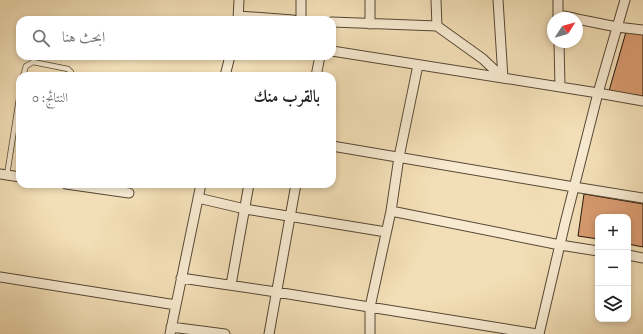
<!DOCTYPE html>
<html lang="ar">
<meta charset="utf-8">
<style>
:root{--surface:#fff;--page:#f6f6f6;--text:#222;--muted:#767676;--line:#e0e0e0}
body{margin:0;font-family:"IM FELL DW Pica",Amiri,serif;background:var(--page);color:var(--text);direction:rtl}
.controls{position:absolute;right:12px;bottom:12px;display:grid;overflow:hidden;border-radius:8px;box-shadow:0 2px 6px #0003}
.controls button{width:36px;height:36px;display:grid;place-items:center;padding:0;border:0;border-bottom:1px solid var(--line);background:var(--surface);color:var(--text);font:20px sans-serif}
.compass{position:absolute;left:547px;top:12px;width:36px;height:36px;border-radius:50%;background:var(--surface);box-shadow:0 2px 6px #0003;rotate:54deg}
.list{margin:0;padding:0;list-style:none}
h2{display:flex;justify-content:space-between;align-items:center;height:52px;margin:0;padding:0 16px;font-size:17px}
h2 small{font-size:13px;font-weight:400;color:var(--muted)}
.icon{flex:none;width:22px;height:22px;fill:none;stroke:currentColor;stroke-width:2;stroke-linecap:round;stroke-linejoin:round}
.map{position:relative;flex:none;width:643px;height:334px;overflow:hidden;direction:ltr}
.search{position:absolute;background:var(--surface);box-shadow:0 2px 6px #0003;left:16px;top:16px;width:320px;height:44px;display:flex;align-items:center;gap:10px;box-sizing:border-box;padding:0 14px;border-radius:12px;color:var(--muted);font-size:15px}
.panel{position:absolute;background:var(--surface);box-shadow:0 2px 6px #0003;left:16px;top:72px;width:320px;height:116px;border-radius:12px;direction:rtl}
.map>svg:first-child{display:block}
.building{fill:#d89b70;stroke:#23160a}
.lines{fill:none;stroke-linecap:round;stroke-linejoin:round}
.lane-casing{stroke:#574835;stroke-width:6}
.street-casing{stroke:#574835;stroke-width:11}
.lane{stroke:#f7ead0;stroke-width:4.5}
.street{stroke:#f7ead0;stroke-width:9}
</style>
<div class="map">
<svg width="643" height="334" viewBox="0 0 643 334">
<rect width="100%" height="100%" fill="#f3dfb7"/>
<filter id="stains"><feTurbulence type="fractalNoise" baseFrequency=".005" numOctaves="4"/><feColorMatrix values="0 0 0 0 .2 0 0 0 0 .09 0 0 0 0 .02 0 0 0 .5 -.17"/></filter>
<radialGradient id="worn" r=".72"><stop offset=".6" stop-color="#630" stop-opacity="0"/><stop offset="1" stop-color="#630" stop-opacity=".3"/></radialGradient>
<path class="building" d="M626,32L643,34V96L609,91Z
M584,194L643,204V247L628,244V217H598V239L578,236Z"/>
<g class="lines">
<defs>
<path id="lane" d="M23,76L26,66L33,62L68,69L71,72V76
M7,175L20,92"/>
<path id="street" d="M370,0V24
M436,0L437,26
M498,0L503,78
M558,0V18
M625,0L598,93L643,101
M558,15L574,18
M239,16L293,20
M577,19L617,27L643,30
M238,20L239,0
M301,20V0
M332,22L437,26L483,59L503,78
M559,42L560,87
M332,51L598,93L565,223L539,334
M225,76L230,56
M316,76L320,56
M332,146L574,187L643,198
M0,174L20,177
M66,184L129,193
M198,198L245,209L386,232
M391,211L399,157L418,65
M628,255L643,258
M0,277L176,305
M181,278L276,292L537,334
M231,285L249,184
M171,327L225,334
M170,334L201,184
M269,334L296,184
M370,334V307L391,211L560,245L598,251"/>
</defs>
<use href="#lane" class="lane-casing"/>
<use href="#street" class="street-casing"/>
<use href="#lane" class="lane"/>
<use href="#street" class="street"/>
</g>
<rect width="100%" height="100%" filter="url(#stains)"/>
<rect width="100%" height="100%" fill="url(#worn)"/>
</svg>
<div class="controls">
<button>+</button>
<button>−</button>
<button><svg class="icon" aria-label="layers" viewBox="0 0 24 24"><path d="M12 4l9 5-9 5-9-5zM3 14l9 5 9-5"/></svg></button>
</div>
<svg class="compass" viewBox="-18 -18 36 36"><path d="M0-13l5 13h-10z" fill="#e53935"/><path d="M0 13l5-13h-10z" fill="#767676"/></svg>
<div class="search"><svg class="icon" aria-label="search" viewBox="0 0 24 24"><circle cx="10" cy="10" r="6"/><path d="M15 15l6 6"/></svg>ابحث هنا</div>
<section class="panel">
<h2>بالقرب منك<small>النتائج: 0</small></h2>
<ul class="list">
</ul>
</section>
</div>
